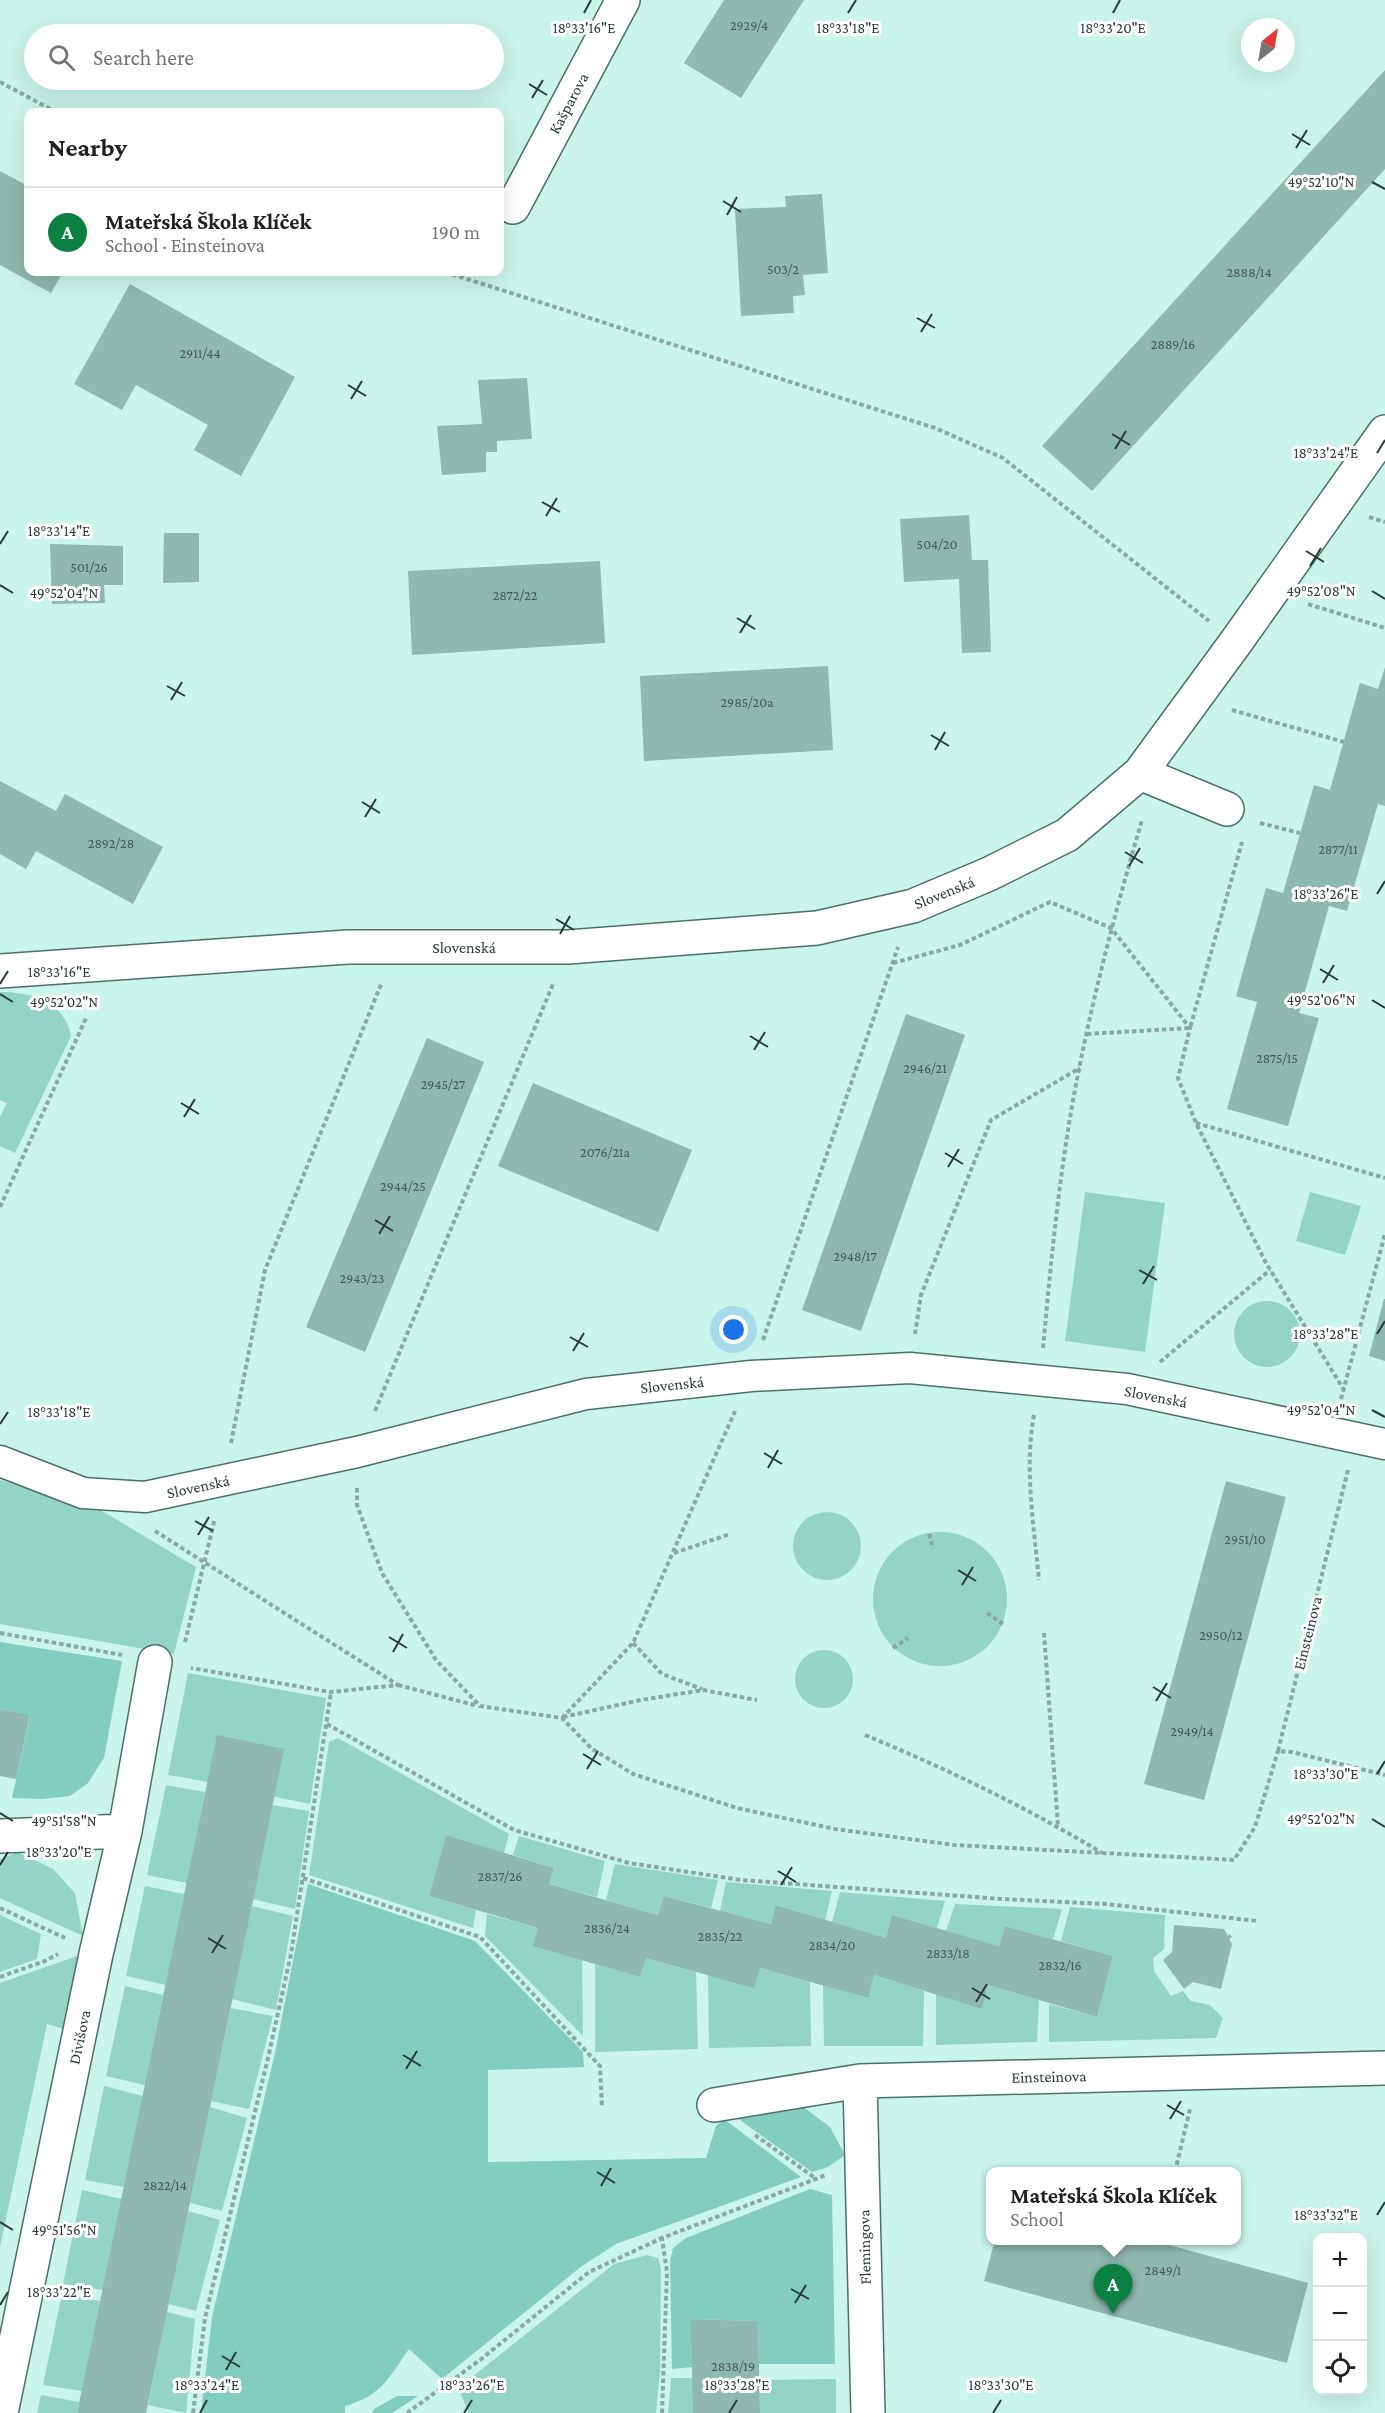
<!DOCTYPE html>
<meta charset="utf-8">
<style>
:root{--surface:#fff;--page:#f2f2f2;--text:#202124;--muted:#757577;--line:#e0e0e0;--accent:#0b8043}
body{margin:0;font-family:"Crimson Pro",serif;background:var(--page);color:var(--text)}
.controls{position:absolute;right:18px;bottom:18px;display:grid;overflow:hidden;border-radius:12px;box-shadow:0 6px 24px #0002}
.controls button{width:54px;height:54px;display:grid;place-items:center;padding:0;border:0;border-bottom:2px solid var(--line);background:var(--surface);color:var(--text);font:30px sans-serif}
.compass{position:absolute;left:1241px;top:18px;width:54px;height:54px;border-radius:50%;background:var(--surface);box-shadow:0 6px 24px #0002;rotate:31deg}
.you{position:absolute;left:734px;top:1330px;width:21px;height:21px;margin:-15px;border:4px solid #fff;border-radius:50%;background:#1a73e8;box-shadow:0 0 0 9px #1a73e833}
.badge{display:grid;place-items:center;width:39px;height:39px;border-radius:50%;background:var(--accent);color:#fff;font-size:20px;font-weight:700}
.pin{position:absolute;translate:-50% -50px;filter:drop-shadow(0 2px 3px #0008)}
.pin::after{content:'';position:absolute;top:32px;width:21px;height:18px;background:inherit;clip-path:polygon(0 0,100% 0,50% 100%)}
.popup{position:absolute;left:986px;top:2167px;width:255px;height:78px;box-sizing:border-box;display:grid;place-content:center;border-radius:12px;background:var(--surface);filter:drop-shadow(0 2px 4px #0005);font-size:20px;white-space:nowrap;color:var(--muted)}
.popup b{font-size:22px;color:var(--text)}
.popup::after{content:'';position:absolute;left:50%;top:100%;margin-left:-12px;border:12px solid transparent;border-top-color:var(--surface)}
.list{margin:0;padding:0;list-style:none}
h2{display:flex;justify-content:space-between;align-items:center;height:78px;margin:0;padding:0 24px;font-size:26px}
h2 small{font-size:20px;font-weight:400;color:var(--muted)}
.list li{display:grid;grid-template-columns:39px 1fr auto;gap:18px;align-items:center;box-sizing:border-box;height:90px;padding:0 24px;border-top:2px solid var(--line)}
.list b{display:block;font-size:22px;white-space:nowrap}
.list p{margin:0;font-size:20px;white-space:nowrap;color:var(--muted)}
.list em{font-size:20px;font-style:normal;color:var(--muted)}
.icon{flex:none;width:33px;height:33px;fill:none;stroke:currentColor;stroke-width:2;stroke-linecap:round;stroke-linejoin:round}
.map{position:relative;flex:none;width:1385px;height:2413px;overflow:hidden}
.search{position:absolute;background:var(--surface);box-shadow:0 6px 24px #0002;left:24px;top:24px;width:480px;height:66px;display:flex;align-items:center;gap:15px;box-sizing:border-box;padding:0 21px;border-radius:33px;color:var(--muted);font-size:22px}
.panel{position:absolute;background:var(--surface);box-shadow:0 6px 24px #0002;left:24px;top:108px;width:480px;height:168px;border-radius:12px}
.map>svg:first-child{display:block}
.green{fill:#93d4c5}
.forest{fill:#82cdbd}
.building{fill:#8fb8ae}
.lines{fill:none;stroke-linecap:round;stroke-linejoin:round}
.pedestrian-casing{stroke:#4a7168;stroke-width:33}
.minor-casing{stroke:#4a7168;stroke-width:36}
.path{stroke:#88a8a0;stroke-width:4;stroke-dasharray:4.5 3;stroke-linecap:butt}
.pedestrian{stroke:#fff;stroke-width:30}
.minor{stroke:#fff;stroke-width:33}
.ticks{fill:none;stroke:#2a3b37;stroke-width:2}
.labels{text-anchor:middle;stroke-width:6;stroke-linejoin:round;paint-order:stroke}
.number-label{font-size:14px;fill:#435a55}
.street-label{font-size:16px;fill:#2a3b37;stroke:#fff}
.ticks-label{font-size:15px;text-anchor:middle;fill:#2a3b37;stroke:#fff;stroke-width:6;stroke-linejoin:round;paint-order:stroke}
</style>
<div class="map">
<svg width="1385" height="2413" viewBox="0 0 1385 2413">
<rect width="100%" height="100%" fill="#caf5ea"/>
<path class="green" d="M0,992C31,992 64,1001 71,1036L15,1153L0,1146V1117L7,1103L0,1100Z
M1085,1192L1165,1203L1145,1352L1065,1341Z
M1310,1192L1361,1206L1345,1255L1296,1241Z
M1234 1334a33 33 0 1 1 66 0a33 33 0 1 1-66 0Z
M0,1480L97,1508L196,1567L174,1654L0,1624Z
M793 1546a34 34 0 1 1 68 0a34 34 0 1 1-68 0Z
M873 1599a67 67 0 1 1 134 0a67 67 0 1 1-134 0Z
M795 1679a29 29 0 1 1 58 0a29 29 0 1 1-58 0Z
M188,1673L326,1698L310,1804C262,1795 216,1782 168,1775Z
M338,1738L509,1834L504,1853L446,1835L429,1896L476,1910L473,1928L309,1875L329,1742Z
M166,1785L205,1792L187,1883L147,1875Z
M272,1805L309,1811L295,1909L253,1899Z
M519,1836L605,1861L597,1897L549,1884L554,1868L513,1855Z
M18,1852L53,1869L75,1893L83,1936L0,1898V1859Z
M615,1864L718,1880L711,1908L664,1896L658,1915L606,1900Z
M726,1882L832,1891L825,1920L777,1905L771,1924L720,1911Z
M145,1886L184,1894L166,1985L126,1976Z
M840,1892L945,1901L937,1928L892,1915L886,1938L832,1922Z
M955,1904L1062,1909L1053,1939L1005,1926L999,1946L946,1931Z
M252,1906L293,1916L276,2010L232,1999Z
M1070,1907L1165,1915L1164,1949L1153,1958L1154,1971L1171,1996L1183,1991L1191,2001L1210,2005L1223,2018L1216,2038L1049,2042V2004L1097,2017L1113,1956L1061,1941Z
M487,1914L538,1928L532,1946L582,1960L583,2036L485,1936Z
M0,1915L41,1934L37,1959L0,1972Z
M80,1955L64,2029L47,2024L0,2247V1983Z
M646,1958L696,1972L698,2049L595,2052V1964L640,1977Z
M760,1968L810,1982L811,2046L709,2048L708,1975Z
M874,1975L924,1991L923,2046H824L823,1985L867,1998Z
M988,1985L1039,2000L1037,2042L936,2045V1994L982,2009Z
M125,1986L163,1995L145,2085L106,2076Z
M231,2008L273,2016L249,2109L211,2101Z
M104,2086L143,2096L124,2187L85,2180Z
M210,2107L247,2118L222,2211L190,2203Z
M82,2190L122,2199L103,2290L63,2284Z
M188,2211L220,2220L196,2311L169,2304Z
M647,2255L658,2258L661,2269L660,2372L656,2413H469L458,2388L614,2264Z
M62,2294L100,2301L82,2391L43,2385Z
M167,2312L195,2319L186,2413L148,2405Z
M671,2378H693V2413H668Z
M836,2379V2413H760L759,2380Z
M41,2395L79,2402L77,2413H37Z"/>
<path class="forest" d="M0,1642L122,1661L104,1758L88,1783L70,1796L43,1799L12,1798L30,1716L0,1709Z
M308,1884L475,1941L583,2052L584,2067L488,2070V2162L706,2158L716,2126L724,2119L801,2177L616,2244L582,2266L442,2379L409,2349C388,2379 382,2395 345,2406V2413H201L212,2317L275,2053Z
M798,2103L830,2127L845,2155L828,2167L812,2172L732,2114Z
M810,2189L832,2195L835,2364H759L758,2321L692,2319L693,2367L672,2369L670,2261L673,2248L686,2238Z
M397,2396H418L392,2413H372L374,2409Z"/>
<path class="building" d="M724,0H804L741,98L684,63Z
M1385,70V169L1092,491L1042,446Z
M0,171L28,186V272H63L51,293L0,265Z
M822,194L828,273L803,275L805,295L793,296L794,313L741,316L735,209L786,207L785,196Z
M130,284L295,377L241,476L194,450L208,425L136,385L122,410L74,384Z
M527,378L532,439L497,441V452H486V472L442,475L437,426L482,424L478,380Z
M969,515L972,560H988L991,652L962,653L959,579L904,582L900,519Z
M164,533H199V582L163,583Z
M50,544L123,546V585H104L105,603L52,604Z
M600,561L605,643L412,655L408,571Z
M828,666L833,750L644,761L640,676Z
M1385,667V806L1378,804L1347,911L1329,906L1299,1013L1319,1018L1288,1126L1227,1109L1257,1002L1236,996L1266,888L1283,893L1314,785L1330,790L1360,683L1378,689Z
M0,781L56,811L65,794L163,847L133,904L36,851L26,869L0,854Z
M906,1014L965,1035L861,1331L802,1310Z
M427,1038L484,1062L365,1352L306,1327Z
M533,1083L692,1150L658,1232L498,1166Z
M1384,1299H1385V1361L1369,1356Z
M1226,1481L1286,1497L1204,1800L1144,1784Z
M0,1709L30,1715L16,1779L0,1776Z
M217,1735L284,1749L252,1906L146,2413H77Z
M446,1835L554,1868L549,1884L658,1915L664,1896L771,1924L776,1905L886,1938L892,1915L999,1946L1005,1926L1113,1956L1097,2017L988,1985L982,2009L874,1975L868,1998L760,1968L754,1988L646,1958L640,1977L532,1946L538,1928L429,1896Z
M1174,1925L1224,1929L1228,1936L1230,1934L1232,1937L1229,1939L1232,1944L1221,1989L1193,1982L1184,1989L1173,1974L1163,1960L1172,1952Z
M995,2240H1151L1308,2283L1287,2363L984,2281Z
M691,2319L758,2321L760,2413H693Z"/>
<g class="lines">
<defs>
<path id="pedestrian" d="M0,1461L83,1493L145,1497L357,1452L586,1394L751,1376L910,1368L1127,1389L1385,1444"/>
<path id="minor" d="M513,207L623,0
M1140,773L1227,809
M0,971L348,947H568L817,928L913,906L989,874L1067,835L1140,773L1236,642L1385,432
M0,1836L125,1831
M860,2081L868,2413
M714,2105L860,2081L1385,2068
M1,2413L96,1954L125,1831L155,1662"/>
</defs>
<use href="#pedestrian" class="pedestrian-casing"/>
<use href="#minor" class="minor-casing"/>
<path class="path" d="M0,82L56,112
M445,272L935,428L1003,458L1209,621
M1369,517L1385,522
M1308,604L1385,628
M1232,710L1344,742
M1260,823L1300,833
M893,963L960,945L1050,902L1111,928L1190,1028L1178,1078L1196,1123L1266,1263L1344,1390
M1087,1034L1190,1028L1242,842
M1196,1123L1385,1178
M0,1207L87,1016
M915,1334L921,1295L991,1120L1080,1068
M763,1340L898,947
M1043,1348C1051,1262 1059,1175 1075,1090C1092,999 1116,909 1142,820
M1160,1362L1270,1270
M1341,1399L1385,1234
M375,1411L553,984
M1034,1415C1024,1468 1034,1527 1039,1580
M231,1443L265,1270L382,982
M1348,1470L1278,1751L1292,1752L1385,1775
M357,1488V1505L382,1573L436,1660L480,1706L562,1718L591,1748L633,1774L737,1808L835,1829L954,1845L1234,1860L1255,1827L1278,1751
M155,1531L398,1685L331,1692L191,1668
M929,1534L933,1549
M674,1553L730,1534
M987,1613L1003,1624
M0,1633L122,1655
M1044,1633L1058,1826
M185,1642L215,1518
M633,1643L662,1674L702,1689
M893,1648L908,1638
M398,1685L478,1706
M563,1717L641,1700L703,1690L757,1700
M562,1718L633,1643L735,1411
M327,1724L514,1830L629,1863L741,1880L1002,1899L1106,1904L1257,1921
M865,1735C947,1769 1026,1807 1102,1853
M303,1878L480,1937L600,2066L602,2107
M0,1908L65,1938
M0,1977L45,1961L58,1954
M755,2135L815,2178
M1175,2172L1190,2109
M1158,2242L1159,2240
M193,2413L205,2318L268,2058L291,1954L331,1692
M407,2413L480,2360L589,2272L662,2238
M662,2413L667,2272L662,2238L826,2175"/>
<use href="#pedestrian" class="pedestrian"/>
<use href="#minor" class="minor"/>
</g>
<path class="ticks" d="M584,13L591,0M848,13L856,0M1113,13L1120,0M529,84L547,95M532,98L543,80M1292,134L1310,145M1296,148L1307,130M1372,182L1385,189M723,201L741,212M727,215L737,197M917,318L935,328M921,332L932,314M348,385L366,396M351,399L362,381M1112,434L1130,445M1115,449L1126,431M1377,453L1385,440M542,502L560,512M546,516L557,498M0,544L8,531M1306,551L1324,562M1310,566L1321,548M0,585L13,593M1372,591L1385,599M737,618L755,629M740,633L751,615M167,686L185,696M171,700L182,682M931,735L949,746M935,750L945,732M362,802L380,813M365,817L376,799M1125,852L1143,863M1129,866L1140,848M1377,894L1385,881M556,919L574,930M560,934L570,916M1320,969L1338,980M1323,983L1334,965M0,984L8,971M0,994L13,1002M1372,1000L1385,1008M750,1036L768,1047M754,1050L765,1032M181,1103L199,1114M184,1117L195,1099M945,1153L963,1164M948,1167L959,1149M375,1220L393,1231M379,1234L390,1216M1139,1270L1157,1280M1143,1284L1154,1266M1377,1334L1385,1321M570,1337L588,1347M573,1351L584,1333M1372,1410L1385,1417M0,1424L8,1412M764,1453L782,1464M768,1468L778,1450M195,1521L213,1531M198,1535L209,1517M958,1570L976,1581M962,1585L973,1567M389,1637L407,1648M393,1652L403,1634M1153,1687L1171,1698M1156,1701L1167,1683M583,1754L601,1765M587,1769L598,1751M1377,1774L1385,1761M0,1813L13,1821M1372,1819L1385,1827M0,1865L8,1852M778,1871L796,1882M781,1885L792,1867M208,1938L226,1949M212,1953L223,1935M972,1988L990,1999M976,2002L987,1984M403,2055L421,2066M406,2069L417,2051M1167,2105L1184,2115M1170,2119L1181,2101M597,2172L615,2183M601,2186L611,2168M1377,2215L1385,2202M0,2222L13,2230M791,2289L809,2299M795,2303L806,2285M0,2305L8,2292M222,2356L240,2367M226,2370L236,2352M200,2413L207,2400M464,2413L472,2400M729,2413L737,2400M993,2413L1001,2400"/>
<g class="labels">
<g class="number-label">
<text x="749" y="30">2929/4</text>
<text x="783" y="274">503/2</text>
<text x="1249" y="277">2888/14</text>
<text x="1173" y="349">2889/16</text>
<text x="200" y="358">2911/44</text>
<text x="937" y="549">504/20</text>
<text x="89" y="572">501/26</text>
<text x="515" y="600">2872/22</text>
<text x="747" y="707">2985/20a</text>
<text x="111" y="848">2892/28</text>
<text x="1338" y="854">2877/11</text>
<text x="1277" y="1063">2875/15</text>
<text x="925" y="1073">2946/21</text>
<text x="443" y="1089">2945/27</text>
<text x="605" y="1157">2076/21a</text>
<text x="403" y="1191">2944/25</text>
<text x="855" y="1261">2948/17</text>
<text x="362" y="1283">2943/23</text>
<text x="1245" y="1544">2951/10</text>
<text x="1221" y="1640">2950/12</text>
<text x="1192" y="1736">2949/14</text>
<text x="500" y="1881">2837/26</text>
<text x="607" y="1933">2836/24</text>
<text x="720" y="1941">2835/22</text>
<text x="832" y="1950">2834/20</text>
<text x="948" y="1958">2833/18</text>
<text x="1060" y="1970">2832/16</text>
<text x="165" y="2190">2822/14</text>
<text x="1163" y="2275">2849/1</text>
<text x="733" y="2371">2838/19</text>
</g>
<g class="street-label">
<text transform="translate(568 103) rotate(-62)" y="6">Kašparova</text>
<text transform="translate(944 892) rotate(-22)" y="6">Slovenská</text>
<text x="464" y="953">Slovenská</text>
<text transform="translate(672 1384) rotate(-6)" y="6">Slovenská</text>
<text transform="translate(1156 1396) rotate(11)" y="6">Slovenská</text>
<text transform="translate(198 1486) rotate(-12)" y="6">Slovenská</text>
<text transform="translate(1307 1633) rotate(-76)" y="6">Einsteinova</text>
<text transform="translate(79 2037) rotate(-78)" y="6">Divišova</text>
<text transform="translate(1049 2076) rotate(-1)" y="6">Einsteinova</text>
<text transform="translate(864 2247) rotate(-91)" y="6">Flemingova</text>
</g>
</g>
<g class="ticks-label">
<text x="848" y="33">18°33'18"E</text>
<text x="584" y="33">18°33'16"E</text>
<text x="1113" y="33">18°33'20"E</text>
<text x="1321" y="187">49°52'10"N</text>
<text x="1326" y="458">18°33'24"E</text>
<text x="59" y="536">18°33'14"E</text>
<text x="1321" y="596">49°52'08"N</text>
<text x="64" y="598">49°52'04"N</text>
<text x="1326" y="899">18°33'26"E</text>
<text x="59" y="977">18°33'16"E</text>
<text x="1321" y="1005">49°52'06"N</text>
<text x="64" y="1007">49°52'02"N</text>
<text x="1326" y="1339">18°33'28"E</text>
<text x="1321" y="1415">49°52'04"N</text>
<text x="59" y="1417">18°33'18"E</text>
<text x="1326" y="1779">18°33'30"E</text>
<text x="1321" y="1824">49°52'02"N</text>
<text x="64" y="1826">49°51'58"N</text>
<text x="59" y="1857">18°33'20"E</text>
<text x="1326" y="2220">18°33'32"E</text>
<text x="64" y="2235">49°51'56"N</text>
<text x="59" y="2297">18°33'22"E</text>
<text x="207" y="2390">18°33'24"E</text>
<text x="472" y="2390">18°33'26"E</text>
<text x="737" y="2390">18°33'28"E</text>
<text x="1001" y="2390">18°33'30"E</text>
</g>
</svg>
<div class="controls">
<button>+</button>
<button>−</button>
<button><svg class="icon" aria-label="locate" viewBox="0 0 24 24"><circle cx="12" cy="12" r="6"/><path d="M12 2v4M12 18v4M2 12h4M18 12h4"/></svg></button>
</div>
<svg class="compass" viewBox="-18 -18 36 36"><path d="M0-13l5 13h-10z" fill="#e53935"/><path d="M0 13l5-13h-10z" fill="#757577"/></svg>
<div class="you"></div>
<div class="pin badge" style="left:1113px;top:2314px">A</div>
<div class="popup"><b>Mateřská Škola Klíček</b>School</div>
<div class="search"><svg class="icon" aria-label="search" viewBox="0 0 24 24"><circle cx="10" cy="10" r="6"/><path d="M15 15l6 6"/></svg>Search here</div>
<section class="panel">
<h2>Nearby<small></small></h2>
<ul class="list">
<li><span class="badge">A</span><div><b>Mateřská Škola Klíček</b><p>School · Einsteinova</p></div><em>190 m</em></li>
</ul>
</section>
</div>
